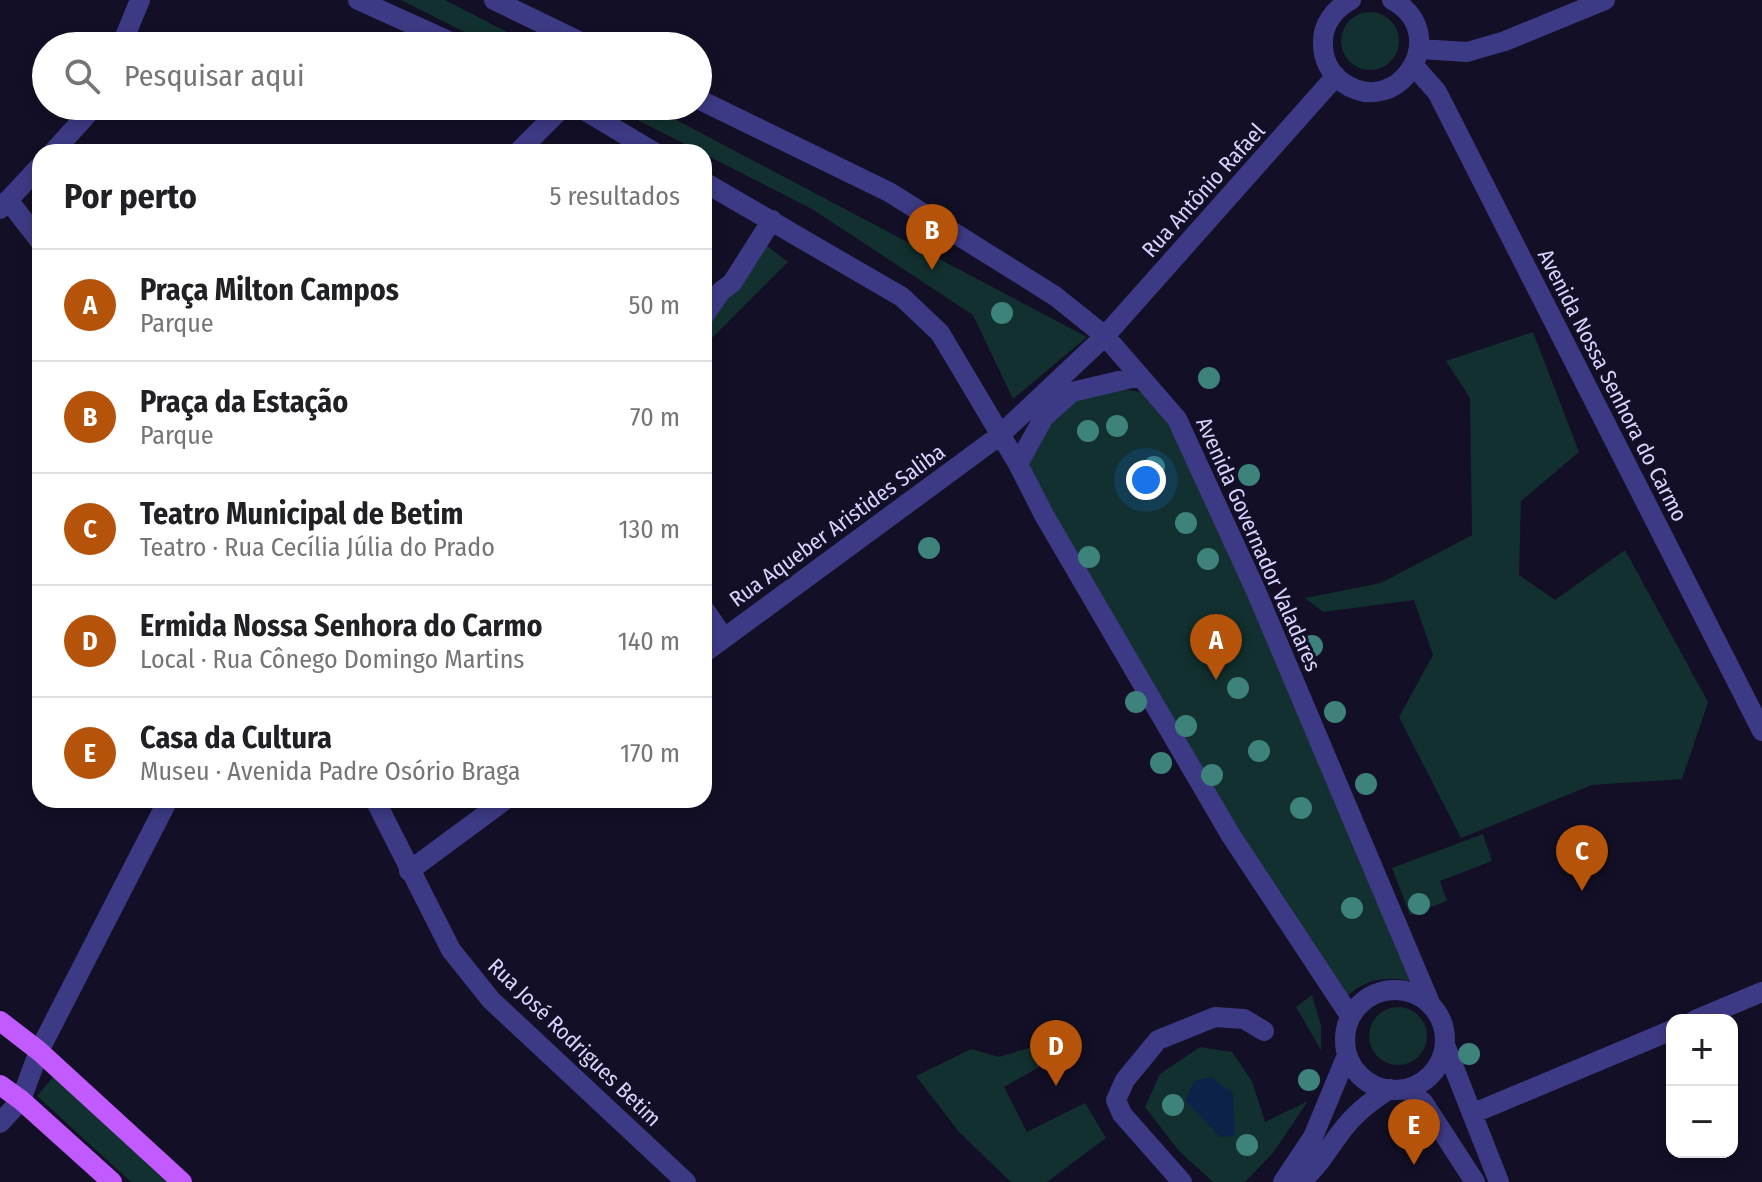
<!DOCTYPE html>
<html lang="pt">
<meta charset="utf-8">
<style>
:root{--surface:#fff;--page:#f6f6f6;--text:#202124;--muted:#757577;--line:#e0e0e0;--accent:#b45309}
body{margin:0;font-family:"Fira Sans Condensed",sans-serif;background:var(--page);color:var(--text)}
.controls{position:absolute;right:24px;bottom:24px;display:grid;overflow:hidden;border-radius:16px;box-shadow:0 4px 12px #0003}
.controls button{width:72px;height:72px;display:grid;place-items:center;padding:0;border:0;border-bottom:2px solid var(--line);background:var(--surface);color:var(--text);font:40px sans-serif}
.you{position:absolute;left:1146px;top:480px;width:28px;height:28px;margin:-20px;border:6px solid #fff;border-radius:50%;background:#1a73e8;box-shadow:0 0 0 12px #1a73e833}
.badge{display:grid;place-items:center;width:52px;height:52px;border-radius:50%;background:var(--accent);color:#fff;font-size:26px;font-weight:700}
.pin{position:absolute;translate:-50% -66px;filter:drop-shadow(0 2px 4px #0008)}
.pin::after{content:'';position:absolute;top:42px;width:28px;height:24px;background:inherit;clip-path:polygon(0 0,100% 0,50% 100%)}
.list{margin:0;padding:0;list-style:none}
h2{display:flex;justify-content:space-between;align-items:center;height:104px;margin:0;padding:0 32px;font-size:34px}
h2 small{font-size:26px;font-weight:400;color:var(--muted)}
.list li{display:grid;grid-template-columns:52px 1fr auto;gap:24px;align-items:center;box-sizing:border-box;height:112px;padding:0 32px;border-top:2px solid var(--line)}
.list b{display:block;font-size:30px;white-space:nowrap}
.list p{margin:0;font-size:26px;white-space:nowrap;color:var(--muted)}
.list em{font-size:26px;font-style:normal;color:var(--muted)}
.icon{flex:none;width:44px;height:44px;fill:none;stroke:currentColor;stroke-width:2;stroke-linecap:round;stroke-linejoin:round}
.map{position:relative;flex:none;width:1762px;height:1182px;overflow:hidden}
.search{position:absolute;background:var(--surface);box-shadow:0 4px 12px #0003;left:32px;top:32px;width:680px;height:88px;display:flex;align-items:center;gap:20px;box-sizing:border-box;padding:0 28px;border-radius:44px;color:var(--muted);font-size:30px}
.panel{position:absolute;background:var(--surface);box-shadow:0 4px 12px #0003;left:32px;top:144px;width:680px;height:664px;border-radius:24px}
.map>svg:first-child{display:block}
.green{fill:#12302f}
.water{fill:#0c2248}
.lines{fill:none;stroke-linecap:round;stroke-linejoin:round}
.minor{stroke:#3d3a85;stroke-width:20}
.major{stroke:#c25bff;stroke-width:20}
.tree{fill:#3d827b}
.labels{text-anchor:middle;stroke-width:6;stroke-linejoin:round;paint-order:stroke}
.street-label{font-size:22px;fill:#d9d4ff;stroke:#130f26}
</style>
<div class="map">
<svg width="1762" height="1182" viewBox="0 0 1762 1182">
<rect width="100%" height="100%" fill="#130f26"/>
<path class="green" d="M401,0H445L534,46H492Z
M1341 41a29 29 0 1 1 58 0a29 29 0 1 1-58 0Z
M610,106H650L1087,337L1013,399L973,315L812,209Z
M767,246L788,262L704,346V325Z
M1533,332L1579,452L1521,501L1519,575L1555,600L1625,550L1708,702L1682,779L1592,785L1461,838L1399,717L1433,655L1414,600L1323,612L1305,598L1381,583L1472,535L1470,398L1446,361Z
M1123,389L1140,392L1162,408L1249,584L1410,981C1385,976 1366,979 1346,997L1278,902L1023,464L1046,419L1080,395Z
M1483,834L1492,861L1440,881L1447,901L1410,915L1392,868Z
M1312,995L1321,1026V1050L1296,1007Z
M1369 1036a29 29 0 1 1 58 0a29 29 0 1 1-58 0Z
M1054,1040L1062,1054L1004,1087L1027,1132L1085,1103L1106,1138L1047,1182H1011L959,1132L916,1076L971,1049L999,1057Z
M1200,1047L1232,1052L1252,1081L1265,1122L1308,1101L1273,1153L1245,1182H1213L1179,1151L1145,1107L1160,1074Z
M54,1076L172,1182H131L37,1096Z"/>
<path class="water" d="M1211,1077L1233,1093L1235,1136L1220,1137L1185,1100L1194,1081Z"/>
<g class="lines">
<path class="minor" d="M358,0L460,46
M494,0L589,46
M1351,0C1334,9 1322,25 1323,44C1323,59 1330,73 1342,82C1398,122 1454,33 1392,0
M121,46L140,0
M1420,49L1467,52L1505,41L1605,0
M1414,66L1437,92L1762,731
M698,99L889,192L1055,296L1105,336L1177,419L1256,591L1430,1003
M577,106L654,152
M53,152L95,106
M518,152L564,106
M704,182L902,297L940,333L1018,464L1044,515L1230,834L1350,1016
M8,200L40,241
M0,209L40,166
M704,316L721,291L732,283L772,220
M1018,464L1044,417L1072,392L1140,376
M704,609L724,638
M704,653L999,436L1105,336L1336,76
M375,800L451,950L491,1000L686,1182
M409,871L505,800
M1345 1040a50 50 0 1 1 100 0a50 50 0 1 1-100 0Z
M1695,1020L1762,992
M1445,1045L1499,1182
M1406,1089L1423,1102L1475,1182
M1474,1113L1672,1030
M0,1123L21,1100L39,1051L168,800
M1182,1182L1122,1114L1116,1100L1125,1080L1158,1040L1215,1017L1244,1019L1264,1031
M1283,1182L1313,1137L1347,1055
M1300,1182C1318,1168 1327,1150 1341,1132C1354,1114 1372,1100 1390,1089"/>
<path class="major" d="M0,1021L39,1051L182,1182
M0,1085L21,1100L112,1182"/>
</g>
<g class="tree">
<circle cx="1002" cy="313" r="11"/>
<circle cx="1209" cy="378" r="11"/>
<circle cx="1117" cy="426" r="11"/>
<circle cx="1088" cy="431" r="11"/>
<circle cx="1154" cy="467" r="11"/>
<circle cx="1249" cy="475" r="11"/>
<circle cx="1186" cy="523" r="11"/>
<circle cx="929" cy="548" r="11"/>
<circle cx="1089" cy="557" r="11"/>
<circle cx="1208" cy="559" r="11"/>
<circle cx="1312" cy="646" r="11"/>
<circle cx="1238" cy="688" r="11"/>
<circle cx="1136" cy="702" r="11"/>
<circle cx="1335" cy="712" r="11"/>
<circle cx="1186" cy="726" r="11"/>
<circle cx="1259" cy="751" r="11"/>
<circle cx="1161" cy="763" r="11"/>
<circle cx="1212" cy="775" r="11"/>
<circle cx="1366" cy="784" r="11"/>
<circle cx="1301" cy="808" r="11"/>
<circle cx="1419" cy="904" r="11"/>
<circle cx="1352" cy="908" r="11"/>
<circle cx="1469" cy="1054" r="11"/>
<circle cx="1309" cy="1080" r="11"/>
<circle cx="1173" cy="1105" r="11"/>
<circle cx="1403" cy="1130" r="11"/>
<circle cx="1247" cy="1145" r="11"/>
</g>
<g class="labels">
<g class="street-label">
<text transform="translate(1203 190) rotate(-48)" y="8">Rua Antônio Rafael</text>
<text transform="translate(1613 385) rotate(63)" y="8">Avenida Nossa Senhora do Carmo</text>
<text transform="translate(837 525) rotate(-36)" y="8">Rua Aqueber Aristides Saliba</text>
<text transform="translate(1259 544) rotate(66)" y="8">Avenida Governador Valadares</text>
<text transform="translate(575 1042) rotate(44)" y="8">Rua José Rodrigues Betim</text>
</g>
</g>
</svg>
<div class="controls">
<button>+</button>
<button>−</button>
</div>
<div class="you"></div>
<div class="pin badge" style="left:1216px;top:680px">A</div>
<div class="pin badge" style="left:932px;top:270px">B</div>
<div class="pin badge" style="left:1582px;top:891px">C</div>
<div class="pin badge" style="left:1056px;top:1086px">D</div>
<div class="pin badge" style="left:1414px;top:1165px">E</div>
<div class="search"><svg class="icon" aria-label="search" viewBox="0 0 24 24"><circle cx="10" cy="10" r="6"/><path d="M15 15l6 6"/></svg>Pesquisar aqui</div>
<section class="panel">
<h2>Por perto<small>5 resultados</small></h2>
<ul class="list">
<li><span class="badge">A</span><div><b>Praça Milton Campos</b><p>Parque</p></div><em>50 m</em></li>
<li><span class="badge">B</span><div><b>Praça da Estação</b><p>Parque</p></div><em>70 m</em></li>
<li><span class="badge">C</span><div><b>Teatro Municipal de Betim</b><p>Teatro · Rua Cecília Júlia do Prado</p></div><em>130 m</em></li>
<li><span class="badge">D</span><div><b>Ermida Nossa Senhora do Carmo</b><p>Local · Rua Cônego Domingo Martins</p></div><em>140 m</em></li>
<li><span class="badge">E</span><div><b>Casa da Cultura</b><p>Museu · Avenida Padre Osório Braga</p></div><em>170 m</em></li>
</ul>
</section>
</div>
